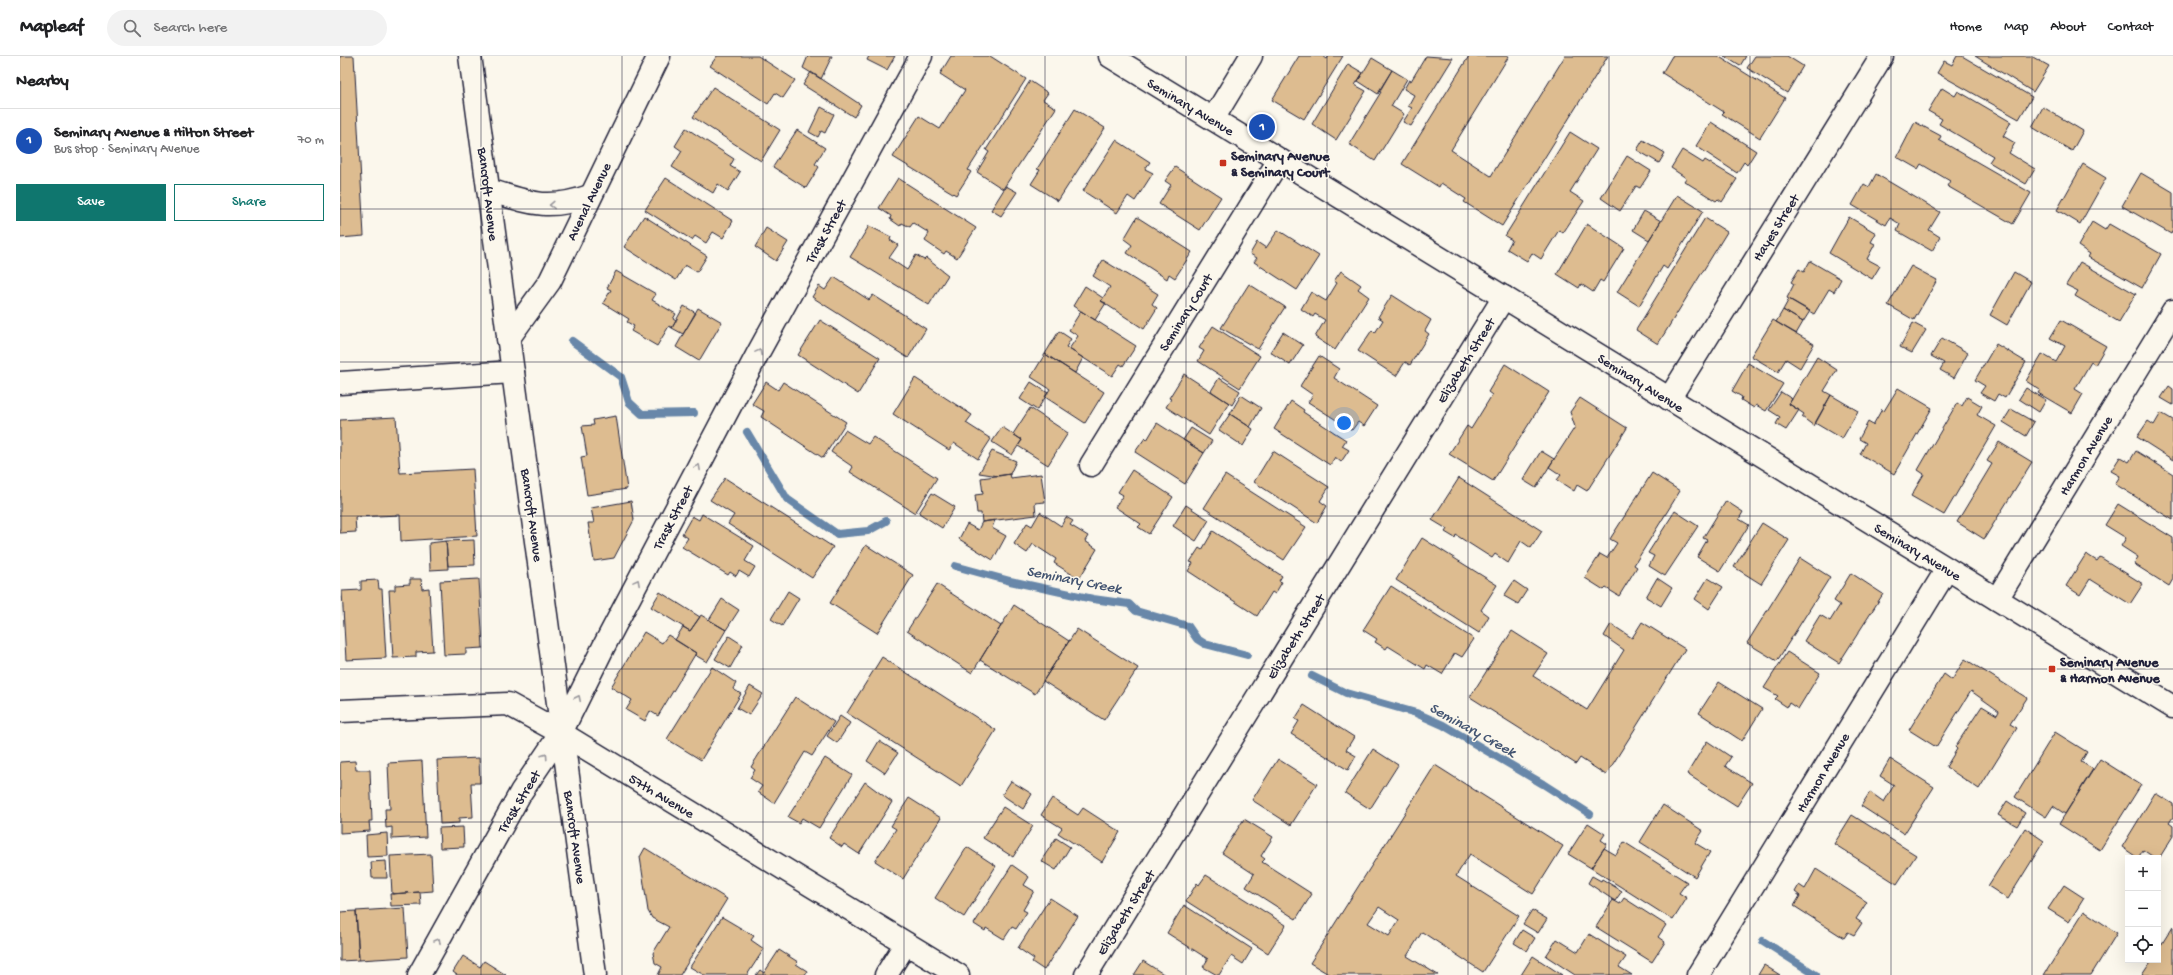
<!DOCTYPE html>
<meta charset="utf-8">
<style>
:root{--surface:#fff;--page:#f2f2f2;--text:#202124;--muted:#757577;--line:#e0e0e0;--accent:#0f766e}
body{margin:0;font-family:"Gochi Hand",sans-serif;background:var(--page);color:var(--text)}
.controls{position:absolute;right:12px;bottom:12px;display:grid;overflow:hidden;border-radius:0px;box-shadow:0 4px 16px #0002}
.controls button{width:36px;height:36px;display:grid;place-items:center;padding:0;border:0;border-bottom:1px solid var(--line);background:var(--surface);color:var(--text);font:20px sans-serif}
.you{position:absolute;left:1004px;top:367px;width:14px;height:14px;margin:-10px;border:3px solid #fff;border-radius:50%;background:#1a73e8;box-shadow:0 0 0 6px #1a73e833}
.badge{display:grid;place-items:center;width:26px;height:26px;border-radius:50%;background:var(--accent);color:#fff;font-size:13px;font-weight:700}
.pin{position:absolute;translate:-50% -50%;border:2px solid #fff;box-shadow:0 1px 4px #0006}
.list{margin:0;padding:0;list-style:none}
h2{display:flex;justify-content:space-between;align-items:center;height:52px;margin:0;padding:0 16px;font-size:17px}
h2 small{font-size:13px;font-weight:400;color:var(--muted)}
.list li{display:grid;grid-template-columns:26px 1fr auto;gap:12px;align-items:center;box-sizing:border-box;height:64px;padding:0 16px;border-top:1px solid var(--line)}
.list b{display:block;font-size:15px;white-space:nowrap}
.list p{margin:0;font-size:13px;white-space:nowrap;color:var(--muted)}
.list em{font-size:13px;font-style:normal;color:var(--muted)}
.actions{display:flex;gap:8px;padding:12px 16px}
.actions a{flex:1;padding:9px 0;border:1px solid var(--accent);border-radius:0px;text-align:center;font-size:14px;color:var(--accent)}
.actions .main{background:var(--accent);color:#fff}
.icon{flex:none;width:22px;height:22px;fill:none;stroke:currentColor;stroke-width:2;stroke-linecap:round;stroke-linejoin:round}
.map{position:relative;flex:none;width:1833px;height:919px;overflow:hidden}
header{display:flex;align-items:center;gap:24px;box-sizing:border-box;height:56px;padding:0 20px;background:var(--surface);border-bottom:1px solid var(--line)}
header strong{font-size:19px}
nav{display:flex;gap:22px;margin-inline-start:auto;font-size:14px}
.search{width:280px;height:36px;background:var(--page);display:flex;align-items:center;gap:10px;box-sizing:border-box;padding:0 14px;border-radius:22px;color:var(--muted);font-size:15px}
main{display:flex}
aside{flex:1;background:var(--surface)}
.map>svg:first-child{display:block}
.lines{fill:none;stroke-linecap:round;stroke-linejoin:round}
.stream{stroke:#6787a9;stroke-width:8}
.building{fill:#ddbc90;stroke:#22223b;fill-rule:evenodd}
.street-casing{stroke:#22223b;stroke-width:25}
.secondary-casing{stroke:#22223b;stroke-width:25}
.street{stroke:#fbf7ec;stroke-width:22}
.secondary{stroke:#fbf7ec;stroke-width:22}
.oneway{stroke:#99979c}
.grid{fill:none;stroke:#22223b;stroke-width:1;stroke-opacity:0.55}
.poi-dot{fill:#c8321e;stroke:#fbf7ec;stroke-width:1.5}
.labels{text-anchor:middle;stroke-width:3;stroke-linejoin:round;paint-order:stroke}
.street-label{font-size:14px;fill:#22223b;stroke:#fbf7ec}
.poi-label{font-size:14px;font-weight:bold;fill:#22223b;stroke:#fbf7ec;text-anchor:start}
.water-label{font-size:15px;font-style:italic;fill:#445572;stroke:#fbf7ec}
</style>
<header>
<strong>Mapleaf</strong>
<div class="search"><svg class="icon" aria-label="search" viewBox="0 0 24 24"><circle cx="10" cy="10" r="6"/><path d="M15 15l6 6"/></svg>Search here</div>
<nav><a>Home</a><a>Map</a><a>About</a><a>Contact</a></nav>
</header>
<main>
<aside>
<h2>Nearby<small></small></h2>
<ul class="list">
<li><span class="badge" style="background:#1a4fb4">1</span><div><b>Seminary Avenue &amp; Hilton Street</b><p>Bus stop · Seminary Avenue</p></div><em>70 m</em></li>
</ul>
<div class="actions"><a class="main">Save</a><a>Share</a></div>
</aside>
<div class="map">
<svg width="1833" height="919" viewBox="0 0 1833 919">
<rect width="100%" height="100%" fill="#fbf7ec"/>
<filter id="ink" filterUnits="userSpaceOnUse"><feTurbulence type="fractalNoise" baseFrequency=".025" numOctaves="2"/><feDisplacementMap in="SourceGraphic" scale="8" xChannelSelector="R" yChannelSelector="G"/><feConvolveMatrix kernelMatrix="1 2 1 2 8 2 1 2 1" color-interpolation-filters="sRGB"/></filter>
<g filter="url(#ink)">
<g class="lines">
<path class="stream" d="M232,285L281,321L289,346L302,358L354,357
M407,376L447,443L497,478L528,475L546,465
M615,510L670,525L753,543L789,548L796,555L848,570L857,583L865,588L907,599
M972,620L1006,637L1076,657L1103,669L1203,728L1250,758
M1423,885L1476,919"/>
</g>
<path class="building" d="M0,0H14L24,180L0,182Z
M377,0H418L455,24L443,42L435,37L428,48L370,10Z
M468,0H492L481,23L463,12Z
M529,0H555L547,14L527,4Z
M611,0H650L686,23L628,114L631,116L616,139L553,101L579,60L600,73L625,34L600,18Z
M959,0H983L987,3L989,0H1003L964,63L932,44Z
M1086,0L1113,2L1071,70L1063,66L1072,52L1068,50L1074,39L1064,33L1069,24L1071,25Z
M1129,0H1169L1111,94L1151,120L1225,0H1268L1162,170L1124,146L1126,143L1101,127L1099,131L1062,108Z
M1332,0H1378L1445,42L1420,82L1382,58L1384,56L1322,17Z
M1384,0H1406L1400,10Z
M1415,0H1447L1463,10L1447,37L1407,12Z
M1617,0H1622L1692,41L1679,63L1597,17L1604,5L1612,9Z
M1635,0H1691L1709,10L1693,36Z
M1032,2L1052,14L1038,38L1018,25Z
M1008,8L1023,17L1015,29L1026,35L996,84L972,68Z
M1052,14L1067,23L1051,50L1064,58L1035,105L1009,88L1041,36L1039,35Z
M471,16L521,49L514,61L463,29Z
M690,25L708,37L703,44L716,52L663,133L637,116L649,96L646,94Z
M373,31L440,74L421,105L353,61Z
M1602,32L1615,40L1618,35L1671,66L1663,80L1675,87L1669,97L1695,113L1686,128L1649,106L1653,100L1599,68L1602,63L1588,55Z
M481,51L494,58L485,77L481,75L478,81L469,76Z
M1703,51L1743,75L1732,95L1692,71Z
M735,53L765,72L718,145L691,128L700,114L697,113Z
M1371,66L1416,95L1407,109L1404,106L1397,117L1356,90Z
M1575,66L1601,80L1599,84L1691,137L1673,168L1607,130L1610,125L1581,108L1578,113L1557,101Z
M346,72L394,103L390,110L400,116L388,135L378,128L373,137L332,111L342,95L335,90Z
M457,74L485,92L475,108L479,111L466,132L433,111Z
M1230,76L1257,93L1230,136L1244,145L1223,177L1219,174L1201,203L1192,197L1187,205L1167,193L1172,184L1165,180Z
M776,84L810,106L805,113L813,117L795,145L788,140L777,157L743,135Z
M1303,84L1325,97L1319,107L1297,94Z
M1342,94L1363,107L1365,104L1397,123L1382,146L1378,143L1376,145L1344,125L1346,122L1331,112Z
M1287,100L1311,115L1300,132L1296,130L1280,155L1261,142Z
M1743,108L1766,122L1740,168L1717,154Z
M835,111L881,141L860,174L819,148L831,129L825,125Z
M1801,117L1833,136V174L1831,178L1782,150Z
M1536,118L1600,156L1589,174L1600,181L1592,195L1557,175L1560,168L1550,162L1546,169L1512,149L1524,128L1529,131Z
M326,122L393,165L383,182L373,176L366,187L355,180L352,184L305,154Z
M558,122L636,172L617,202L606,195L604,198L585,185L589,177L573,167L570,171L562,167L560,170L550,163L551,160L539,152Z
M666,130L677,136L661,160L651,154Z
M1337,139L1363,155L1327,213L1323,210L1299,250L1277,236Z
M1304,155L1321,165L1309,184L1293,174Z
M304,160L367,200L357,216L345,209L336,224L284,191Z
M797,161L852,196L835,222L829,218L827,223L787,197L792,189L784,183Z
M1509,161L1536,177L1531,186L1535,188L1527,203L1540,210L1532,223L1489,197Z
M1365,162L1387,176L1318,288L1296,274Z
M1752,166L1765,174L1769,168L1821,198L1802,232L1748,201L1750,198L1738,190Z
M1247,168L1284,192L1263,226L1260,224L1253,236L1241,228L1239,232L1217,218Z
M529,170L551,181L550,184L558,189L549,202L567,214L576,199L584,204L586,202L608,219L589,249L510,201Z
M426,172L448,186L436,205L415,191Z
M938,174L979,200L957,234L914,206L917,202L910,198L917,186L926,192Z
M763,204L818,238L812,248L817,252L804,273L761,245L770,231L753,220Z
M1470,205L1501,223L1494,236L1489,233L1474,258L1447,242L1454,228L1451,226L1459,213L1464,216Z
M1740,206L1796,238L1779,266L1735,240L1738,235L1726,229Z
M1571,210L1597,224L1574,264L1548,249Z
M276,215L316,238L312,244L336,258L333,263L336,265L332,272L329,270L317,290L291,275L294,270L287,266L289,263L263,247L271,234L267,232Z
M1001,215L1021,229L1018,233L1029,241L995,294L975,281L985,264L975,258L973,261L961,253L971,236L986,245L997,227L994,225Z
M1674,216L1691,226L1667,269L1650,259Z
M494,221L529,244L533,239L586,273L568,302L472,241L479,230L485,234Z
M909,228L945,251L918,293L881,272Z
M745,230L763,242L761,245L766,247L755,264L733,250Z
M1052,239L1091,264L1085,275L1089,278L1070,309L1065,306L1056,320L1018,295L1032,274L1035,277L1043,264L1038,261Z
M1449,243L1470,255L1463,266L1443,254Z
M344,250L356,257L343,278L332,272Z
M358,252L382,266L359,305L336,291Z
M1443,254L1463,266L1456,278L1436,266Z
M741,255L796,290L783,310L780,308L772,320L729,293L738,280L729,274Z
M480,264L540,302L518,338L458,299Z
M1433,264L1474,288L1460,312L1446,303L1438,316L1411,300Z
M1721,264L1766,290L1755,309L1751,306L1735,333L1743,338L1732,357L1698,337L1700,334L1686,325L1702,298L1716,306L1725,290L1710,282Z
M1573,267L1586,274L1572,297L1560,291Z
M873,270L920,300L900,332L858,305L864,295L859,292Z
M719,275L731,283L726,291L743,302L735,317L705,298Z
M943,276L963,289L950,309L930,296Z
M1602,282L1628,297L1614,322L1600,314L1604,307L1591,300Z
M1656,288L1686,306L1665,342L1658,338L1654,345L1640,337L1645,330L1635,324Z
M705,298L764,336L745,367L705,341L710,333L691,321Z
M979,300L999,313L994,322L1037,350L1024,370L1018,366L1012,374L968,346L973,339L960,330Z
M1477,301L1497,314L1484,335L1491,339L1474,370L1462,361L1464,358L1449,348Z
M1408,307L1443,328L1426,355L1416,349L1414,352L1401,344L1402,341L1392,335Z
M1165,308L1209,336L1153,425L1109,398L1127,370L1131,373L1152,339L1148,336Z
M844,318L889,347L869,379L826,351L831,343L829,342Z
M575,322L632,359L626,367L651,383L638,403L614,387L609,394L553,358Z
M879,322L900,335L892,349L871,335Z
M426,326L438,334L443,326L506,366L483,402L421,361L424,355L412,348Z
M691,326L708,337L697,354L680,343Z
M1829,330L1833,333V349L1821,342Z
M1558,332L1592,352L1554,418L1520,398L1526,387L1519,383L1528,366L1533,369L1542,353L1544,355Z
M1686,332L1706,344L1699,356L1679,343Z
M1441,336L1452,343L1449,348L1459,354L1446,374L1436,368L1440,361L1429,354Z
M901,339L921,352L910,371L890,358Z
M1491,339L1518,355L1502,383L1475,367Z
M1627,341L1642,350L1637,359L1656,370L1604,459L1571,440L1584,418L1578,414L1617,347L1622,350Z
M1240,342L1287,372L1247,435L1237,429L1234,435L1217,424L1221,419L1209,411L1235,371L1230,356Z
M951,345L964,354L963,356L1006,384L1002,390L1009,394L1001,406L995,401L990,409L934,373Z
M690,352L728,377L708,409L678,390L682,384L673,378Z
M1671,353L1694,366L1686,380L1663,366Z
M1821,357L1833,364V404L1797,381L1808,365L1814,369Z
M890,358L913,373L903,390L879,374Z
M276,360L287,433L247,439L241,401L247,400L242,370L254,369L253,364Z
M56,361L60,417L133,413L137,480L61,485L60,459L15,461L16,476L0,477V364Z
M817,367L864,397L845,428L795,396L805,382L807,384Z
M662,371L682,384L672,399L652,386Z
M851,372L872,385L864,397L843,384Z
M505,374L528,388L533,381L597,422L575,457L510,416L513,411L491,396Z
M1659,386L1692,406L1644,483L1617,466L1652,408L1647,405Z
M652,395L676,405L670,418L659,420L639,417Z
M933,395L989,431L980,445L987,450L977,467L914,426Z
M1201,395L1214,403L1196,432L1183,424Z
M1796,395L1833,418V464L1775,428L1780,420L1771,415L1780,401L1789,406Z
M792,414L833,441L809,478L798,471L801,468L775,451L783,439L778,436Z
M1312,417L1340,435L1294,509L1297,511L1279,540L1266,532L1264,534L1245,522L1260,498L1267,502L1277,487L1270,483Z
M670,418L671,422L701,418L705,446L695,447L696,459L642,466L641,457H637L635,439L643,438L641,422Z
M885,419L966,471L944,504L864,452Z
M385,422L493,491L472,522L388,468L394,459L370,444Z
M1119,422L1202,475L1191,492L1181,485L1168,507L1155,498L1152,502L1116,479L1115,482L1105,476L1107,473L1092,464Z
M592,437L615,451L602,472L579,457Z
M291,445L294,464L274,502L254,505L248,467H254L251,452Z
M1386,445L1403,456L1399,463L1409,469L1380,515L1357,501L1367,484L1363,482Z
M1778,448L1833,482V523L1829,530L1794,508L1798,501L1781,490L1786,482L1765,469Z
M846,449L869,464L856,485L833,470Z
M1335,455L1358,470L1325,520L1309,510L1314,500L1308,497Z
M700,456L721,470L726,461L733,465L730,469L748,480L745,485L757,493L739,523L714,507L716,503L693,488L687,497L674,488L687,467L692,470Z
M362,458L414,490L405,505L415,511L409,521L399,515L396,520L390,516L388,519L342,491L348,482L342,478L352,460L359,464Z
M655,464L652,472L666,480L653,504L619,483L627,468L638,474L642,466Z
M1422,467L1449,484L1421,528L1394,511Z
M873,475L942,520L939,525L942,526L935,538L932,536L917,560L848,515L853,507L850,506L859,492L862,494Z
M1082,482L1157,529L1141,554L1149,560L1139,577L1056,524Z
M134,484L135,509L108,510L106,485Z
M106,485L108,513L90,514L89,487Z
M526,489L573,519L537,577L490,547Z
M1746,498L1757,505L1760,501L1803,528L1790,548L1750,523L1740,539L1726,530Z
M1460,502L1490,521L1437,605L1407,587Z
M1511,517L1543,538L1499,607L1464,585L1480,559L1490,565L1500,549L1494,545Z
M1317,522L1332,532L1321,550L1306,541Z
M1368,522L1383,531L1369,553L1355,543Z
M70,523H81L82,533L89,532L93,595L76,596V601L53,602L49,534H55V529L70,528Z
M139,523L143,592L126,593V598L104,599L100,525Z
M38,524L39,533H42L46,602L6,604L2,535L21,534V525Z
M1174,525L1187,534L1178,548L1164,540Z
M597,528L661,570L632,617L567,575Z
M1051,530L1134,583L1122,601L1115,597L1102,618L1087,609L1085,613L1048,590L1046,593L1035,586L1037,583L1023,574Z
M448,535L459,542L442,570L431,563Z
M320,536L360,561L350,575L311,551Z
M382,543L399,554L386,574L369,564Z
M674,549L729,585L695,638L640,604Z
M361,559L386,574L367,606L355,599L356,597L335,584L343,571L350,575Z
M1302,566L1345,593L1266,719L1240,702L1236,708L1130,641L1172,575L1208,598L1193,620L1247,654L1284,594L1264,580L1271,568L1292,582Z
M737,573L798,612L764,664L703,625Z
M304,576L322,587L328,579L356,597L318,660L310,655L305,665L286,654L292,644L271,631Z
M389,580L403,589L390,612L375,603Z
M1447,596L1480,617L1458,653L1449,647L1447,651L1435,643L1438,640L1424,632Z
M542,601L656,674L621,730L507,657Z
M1625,603L1687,642L1670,668L1677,672L1639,733L1606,711L1617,693L1615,691L1642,650L1657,659L1659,655L1631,635L1596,691L1569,674L1604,618L1612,624Z
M372,611L396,627L393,633L401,638L361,704L327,683Z
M1379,626L1422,653L1402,685L1359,657Z
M410,630L423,638L409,659L397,652Z
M455,641L494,666L472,700L465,696L434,747L418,736L422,730L410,722L415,714L411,711Z
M964,649L1014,681L1006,694L1016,700L1008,714L951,678L959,665L955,663Z
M500,660L510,667L497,687L487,680Z
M1715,676L1747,696L1741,706L1753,713L1725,758L1713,750L1706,761L1675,741Z
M539,685L558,697L545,717L527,705Z
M1367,685L1391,701L1385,710L1412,727L1397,750L1347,718Z
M1033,693L1058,709L1030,753L1005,737Z
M139,702L140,727H131L133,761L119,762V767L100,768L97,704Z
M485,702L512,719L479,772L462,762L459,767L448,761Z
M938,703L977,728L951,769L912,744Z
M1550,703L1594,731L1564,778L1521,750L1530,736L1544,746L1554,729L1540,720Z
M1760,703L1801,729L1760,794L1719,768Z
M15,705L16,714H30L32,765H29L30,775L0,777V706Z
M82,705L86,781L52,783V771L46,772L45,753H50L48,707Z
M1095,709L1223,790L1193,838L1130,798L1116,820L1179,860L1143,916L1082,876L1067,900L1098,919H990L970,907ZM1039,851L1059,864L1049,880L1028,867Z
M671,725L692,738L683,753L662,739Z
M525,726L552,746L519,798L504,788L502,791L489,782Z
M1815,737L1833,748V761L1829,767L1833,770V780L1818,804L1803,794L1798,802L1782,791Z
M569,742L601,762L563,823L535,805L556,773L551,770Z
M712,742L738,759L743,752L780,776L762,806L718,777L722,772L701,759Z
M1667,745L1685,757L1677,770L1658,759Z
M1323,749L1363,775L1355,787L1370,796L1355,821L1300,786Z
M663,751L693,770L673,801L643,782Z
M1512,759L1576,799L1557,828L1494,788Z
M904,763L933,781L921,800L925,803L922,806L972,838L956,863L906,831L914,818L882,797Z
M1248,767L1265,778L1261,784L1267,788L1251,812L1228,798Z
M123,771L124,791L100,792L99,772Z
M1685,772L1704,785L1668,843L1648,830Z
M47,777L48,800L27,801L26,779Z
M716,782L730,791L716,814L701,805Z
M1284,786L1347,826L1339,837L1347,842L1333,864L1251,812L1264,792L1276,799Z
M627,791L656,810L624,861L595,842Z
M305,792L387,843L340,919H318L322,911L315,907L313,897L329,871L312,862L308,855L300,801Z
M91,798L93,835L52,838L50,800Z
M46,805L47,822H32L31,806Z
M672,809L689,821L684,829L694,835L683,854L687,856L676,873L672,871L664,883L646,872L645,875L634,868Z
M1476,813L1527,846L1516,863L1522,867L1514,879L1508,876L1504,882L1454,850L1460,840L1455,836L1459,829L1465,833Z
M866,819L946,869L928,897L846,845L857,827L859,829Z
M1252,820L1261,825L1262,823L1282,835L1275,845L1248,827Z
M1724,829L1744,842L1729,866L1708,853Z
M80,836L81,849L51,850L50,838Z
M710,842L738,860L704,914L692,906L694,903L678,892Z
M1284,842L1326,869L1318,881L1325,886L1312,906L1256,871L1273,844L1280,848Z
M844,849L912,893L903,908L891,900L879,919H877L863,911L868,903L827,877Z
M65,852L68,901L19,904L16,855Z
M1192,854L1207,863L1198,877L1183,868Z
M16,855L19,904L0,905V856Z
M1744,855L1777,877L1751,919H1704Z
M382,861L414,880L411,884L424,893L407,919H364L350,911Z
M1833,870V919H1802L1812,904H1818V894Z
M1182,874L1195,882L1187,895L1174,887Z
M1249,878L1286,901L1279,911L1292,919H1235L1206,900L1217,883L1238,896Z
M439,894L458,906L456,908L467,915L465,919H416L420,914L424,917Z
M123,900L140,911L144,905L166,919H117L113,916Z
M1193,900L1222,919H1181Z
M803,905L825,919H794Z
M1424,909L1440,919H1418Z"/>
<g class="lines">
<defs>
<path id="street" d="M873,63L911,0
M168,283L210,225L319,0
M0,327L173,316
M1329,343L1542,0
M751,409L939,104
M1657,543L1833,255
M0,655L168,648L221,677L618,919
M79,919L181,736L221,677L264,590L418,297L581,0
M546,919L566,887
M746,919L1164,241
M1358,919L1607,513"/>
<path id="secondary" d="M130,0L255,919
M770,0L1833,651
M149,134C190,147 207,155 250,140"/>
</defs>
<use href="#street" class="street-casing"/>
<use href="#secondary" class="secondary-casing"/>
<use href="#street" class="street"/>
<use href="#secondary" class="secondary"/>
</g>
<defs><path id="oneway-chevron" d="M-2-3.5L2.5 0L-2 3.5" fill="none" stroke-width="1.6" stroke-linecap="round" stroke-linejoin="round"/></defs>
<g class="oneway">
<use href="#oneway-chevron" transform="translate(212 149) rotate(178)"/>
<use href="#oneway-chevron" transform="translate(419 296) rotate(-62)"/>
<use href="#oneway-chevron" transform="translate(358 411) rotate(-62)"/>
<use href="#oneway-chevron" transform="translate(297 526) rotate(-62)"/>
<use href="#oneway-chevron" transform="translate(238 642) rotate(-64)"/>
<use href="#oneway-chevron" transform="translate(205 700) rotate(-56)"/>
<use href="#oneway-chevron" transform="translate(98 885) rotate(-61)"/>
</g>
</g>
<path class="grid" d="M141,0V919M282,0V919M423,0V919M564,0V919M705,0V919M846,0V919M987,0V919M1128,0V919M1269,0V919M1410,0V919M1551,0V919M1692,0V919M0,153H1833M0,306H1833M0,460H1833M0,613H1833M0,766H1833"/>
<g class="poi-dot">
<rect x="879" y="103" width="8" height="8" rx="2"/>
<rect x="1708" y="609" width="8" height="8" rx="2"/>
</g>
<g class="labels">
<g class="street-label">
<text transform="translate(851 50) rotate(31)" y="5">Seminary Avenue</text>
<text transform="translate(149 138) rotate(83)" y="5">Bancroft Avenue</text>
<text transform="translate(248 145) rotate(-64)" y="5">Avenal Avenue</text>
<text transform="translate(1435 171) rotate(-58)" y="5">Hayes Street</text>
<text transform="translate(485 175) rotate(-61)" y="5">Trask Street</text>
<text transform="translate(845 256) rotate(-58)" y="5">Seminary Court</text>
<text transform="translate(1125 304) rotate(-58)" y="5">Elizabeth Street</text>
<text transform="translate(1301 326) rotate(32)" y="5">Seminary Avenue</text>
<text transform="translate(1745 399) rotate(-59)" y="5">Harmon Avenue</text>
<text transform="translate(193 459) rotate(82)" y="5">Bancroft Avenue</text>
<text transform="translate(332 461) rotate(-62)" y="5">Trask Street</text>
<text transform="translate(1578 495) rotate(31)" y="5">Seminary Avenue</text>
<text transform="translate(955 580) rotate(-58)" y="5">Elizabeth Street</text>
<text transform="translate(1482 716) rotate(-59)" y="5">Harmon Avenue</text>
<text transform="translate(322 739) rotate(31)" y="5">57th Avenue</text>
<text transform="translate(178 745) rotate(-59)" y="5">Trask Street</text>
<text transform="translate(236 781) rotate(82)" y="5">Bancroft Avenue</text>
<text transform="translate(785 856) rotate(-58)" y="5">Elizabeth Street</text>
</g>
<g class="poi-label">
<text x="891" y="104">Seminary Avenue<tspan x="891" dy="16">&amp; Seminary Court</tspan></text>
<text x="1720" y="610">Seminary Avenue<tspan x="1720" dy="16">&amp; Harmon Avenue</tspan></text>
</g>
<g class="water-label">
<text transform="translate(734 523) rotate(11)" y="5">Seminary Creek</text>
<text transform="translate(1133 673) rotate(29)" y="5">Seminary Creek</text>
</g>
</g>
</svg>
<div class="controls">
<button>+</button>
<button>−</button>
<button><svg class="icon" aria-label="locate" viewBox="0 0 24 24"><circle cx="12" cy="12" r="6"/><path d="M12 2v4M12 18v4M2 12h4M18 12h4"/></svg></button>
</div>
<div class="you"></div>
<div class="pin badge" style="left:922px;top:71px;background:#1a4fb4">1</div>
</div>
</main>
